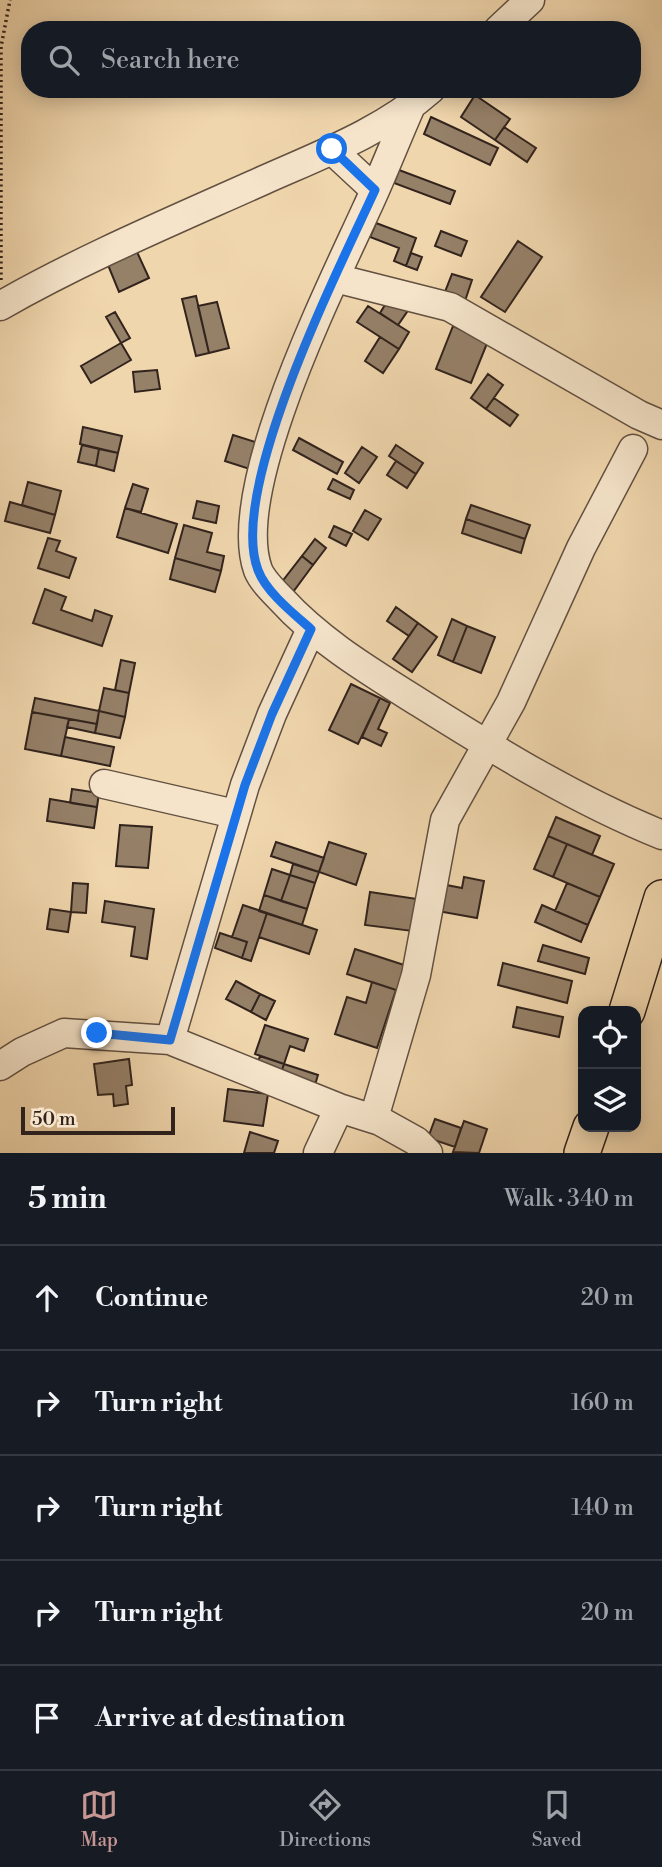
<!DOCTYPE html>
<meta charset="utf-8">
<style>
:root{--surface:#171b24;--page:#242831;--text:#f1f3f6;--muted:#9ea1a6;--line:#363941;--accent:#c59692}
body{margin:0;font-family:"Libre Bodoni",serif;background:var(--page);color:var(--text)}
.controls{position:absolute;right:21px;bottom:21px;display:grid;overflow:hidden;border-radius:14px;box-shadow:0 4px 18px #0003}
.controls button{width:63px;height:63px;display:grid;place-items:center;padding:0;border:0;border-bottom:2px solid var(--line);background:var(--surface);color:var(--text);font:35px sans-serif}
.scale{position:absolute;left:21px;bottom:18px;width:154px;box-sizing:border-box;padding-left:7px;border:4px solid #32231d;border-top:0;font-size:19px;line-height:24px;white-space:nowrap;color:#32231d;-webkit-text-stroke:5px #f5e4ca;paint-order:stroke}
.stop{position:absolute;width:21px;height:21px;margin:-16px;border:5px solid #1a73e8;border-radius:50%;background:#fff}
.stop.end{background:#1a73e8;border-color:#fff;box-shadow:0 2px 7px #0008}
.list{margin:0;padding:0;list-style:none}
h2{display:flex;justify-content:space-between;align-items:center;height:91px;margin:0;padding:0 28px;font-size:30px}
h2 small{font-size:23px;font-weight:400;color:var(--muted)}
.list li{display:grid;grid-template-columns:46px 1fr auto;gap:21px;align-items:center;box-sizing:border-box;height:105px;padding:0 28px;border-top:2px solid var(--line)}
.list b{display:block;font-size:26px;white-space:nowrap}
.list em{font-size:23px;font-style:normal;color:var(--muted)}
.icon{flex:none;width:38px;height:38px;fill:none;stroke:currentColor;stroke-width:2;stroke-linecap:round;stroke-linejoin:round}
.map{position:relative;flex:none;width:662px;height:1153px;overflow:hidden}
.search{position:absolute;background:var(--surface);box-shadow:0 4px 18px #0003;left:21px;right:21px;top:21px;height:77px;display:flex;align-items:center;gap:18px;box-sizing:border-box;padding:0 24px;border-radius:28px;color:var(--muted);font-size:26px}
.sheet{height:616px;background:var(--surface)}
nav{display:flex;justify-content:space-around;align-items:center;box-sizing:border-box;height:98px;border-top:2px solid var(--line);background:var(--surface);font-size:19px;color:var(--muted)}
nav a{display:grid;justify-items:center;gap:4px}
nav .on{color:var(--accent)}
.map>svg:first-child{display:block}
.building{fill:#958068;stroke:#32231d;stroke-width:2}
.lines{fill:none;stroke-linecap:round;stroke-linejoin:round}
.minor-casing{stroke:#625041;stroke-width:31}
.major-casing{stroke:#32231d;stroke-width:38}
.path{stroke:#32231d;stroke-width:3.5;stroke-dasharray:2 3.5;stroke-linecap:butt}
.minor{stroke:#f5e4ca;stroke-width:28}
.major{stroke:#f0d6ad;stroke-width:35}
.route{stroke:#1a73e8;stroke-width:9}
</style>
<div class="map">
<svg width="662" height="1153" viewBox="0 0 662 1153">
<rect width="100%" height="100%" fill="#f0d6ad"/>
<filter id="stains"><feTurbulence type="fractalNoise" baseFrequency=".00286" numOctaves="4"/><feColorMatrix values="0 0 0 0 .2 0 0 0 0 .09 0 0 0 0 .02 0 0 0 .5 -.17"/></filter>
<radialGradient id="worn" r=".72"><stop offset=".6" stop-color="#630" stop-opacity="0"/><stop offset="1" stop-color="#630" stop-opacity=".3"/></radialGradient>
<path class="building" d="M475,95L510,119L495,140L461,117Z
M431,117L498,148L490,165L424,134Z
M504,127L536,148L527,162L495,140Z
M399,170L455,191L450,204L394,183Z
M376,223L416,238L406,266L394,261L399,248L370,237Z
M441,231L467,241L461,256L435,246Z
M518,241L542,257L505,312L481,297Z
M137,252L149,278L119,292L108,265Z
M411,253L422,257L417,270L406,266Z
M452,274L472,280L464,304L443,297Z
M196,296L209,353L196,356L182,299Z
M390,297L409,309L398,325L380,313Z
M217,302L229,348L209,353L198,306Z
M368,306L409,332L399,349L357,322Z
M115,312L130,338L121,343L106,317Z
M453,326L488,341L471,383L436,369Z
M380,337L399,349L383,373L365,361Z
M121,343L131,360L91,383L81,366Z
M157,370L160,389L135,392L133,372Z
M488,374L503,385L486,409L471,398Z
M494,398L518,415L510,426L486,409Z
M83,427L122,436L118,453L80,444Z
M233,435L265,445L256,471L225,461Z
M299,438L343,462L337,474L293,450Z
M82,445L99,449L96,466L78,462Z
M396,445L423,463L416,474L389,456Z
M362,447L377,457L359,483L345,473Z
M99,449L118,453L114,471L96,466Z
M396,461L416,474L407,488L387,475Z
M333,479L354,490L350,499L328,489Z
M28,482L61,491L55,515L22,505Z
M133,484L148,489L141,512L125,508Z
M197,501L219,506L216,523L193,518Z
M10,502L55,515L50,533L5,521Z
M471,505L530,525L525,539L466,519Z
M125,508L177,524L168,553L117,537Z
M365,510L381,519L368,540L353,531Z
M466,519L525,539L521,553L462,533Z
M184,525L212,533L207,552L224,556L221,571L175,558Z
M334,526L352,534L346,546L329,537Z
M48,538L60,541L56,551L76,558L69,578L38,568Z
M315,539L326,548L313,565L302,556Z
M302,556L313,565L293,592L281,583Z
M175,558L221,571L215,592L170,579Z
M45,589L66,597L61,610L92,621L95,610L112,616L102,646L33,623Z
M396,607L418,623L409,636L387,621Z
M452,619L467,626L453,662L438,655Z
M418,623L437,637L412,672L393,659Z
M467,626L495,637L481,673L453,662Z
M121,660L135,663L129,693L115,690Z
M351,684L380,698L358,744L329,730Z
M104,688L129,693L125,717L99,711Z
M35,698L99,711L97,724L32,712Z
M380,698L390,703L378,729L387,733L381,746L362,737Z
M99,711L125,717L120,738L95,733Z
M32,712L69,719L61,756L25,749Z
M69,719L97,724L95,733L67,727Z
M65,737L114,747L110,766L61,756Z
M72,789L99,793L97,807L70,803Z
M50,799L97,807L94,828L47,821Z
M556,817L600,836L592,855L548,836Z
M120,825L152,827L148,868L116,866Z
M548,836L567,844L553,877L534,869Z
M276,842L324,858L319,872L271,856Z
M329,842L366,854L356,885L319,872Z
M567,844L614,864L600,897L553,877Z
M293,864L319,872L315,883L290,875Z
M272,869L290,875L281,901L264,895Z
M290,875L315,883L307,909L281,901Z
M464,877L484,881L477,918L432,910L436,883L462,888Z
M73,883L88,884L86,913L71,912Z
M567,883L600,897L588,925L555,911Z
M370,892L424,900L420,932L365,925Z
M264,895L307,909L302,925L259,911Z
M105,901L154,909L147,959L131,956L135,927L102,922Z
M243,905L267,913L251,961L242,958L247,942L232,937Z
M542,905L588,925L581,942L535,922Z
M50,909L71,912L68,932L47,929Z
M267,913L317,930L309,954L259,937Z
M220,933L247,942L242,958L215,948Z
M543,945L589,958L585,974L538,961Z
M355,949L407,966L399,991L347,974Z
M503,963L572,981L567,1003L498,985Z
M236,981L260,994L251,1012L226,999Z
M372,982L396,990L377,1048L335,1034L347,997L366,1003Z
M260,994L275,1001L266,1020L251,1012Z
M517,1007L563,1017L559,1037L513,1027Z
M265,1025L308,1039L304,1051L290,1046L284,1064L255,1054Z
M260,1056L284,1064L280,1076L256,1068Z
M129,1059L132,1085L126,1086L128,1104L114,1106L113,1094L98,1095L94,1064Z
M284,1064L318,1075L314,1088L280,1076Z
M228,1089L268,1094L263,1126L224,1121Z
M435,1119L461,1128L455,1147L428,1138Z
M464,1121L487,1129L479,1153L453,1152Z
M250,1132L278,1141L274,1153H244Z"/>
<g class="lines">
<defs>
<path id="minor" d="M498,30L530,0
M410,108C395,142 382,176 366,210C331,287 229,490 258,570C262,580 273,591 281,599C320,642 371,672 420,703C498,752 576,800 662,835
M332,150L375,190
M335,278L450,307L639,415L662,425
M0,306C84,258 175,220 264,180C320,155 384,131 431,89
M104,784L235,814
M170,1040L245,785L272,714L311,629
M0,1066L22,1052L64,1033L170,1040L339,1108L380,1121L416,1141L428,1153
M374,1118L416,975L445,820L511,702L581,548L633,449
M318,1153L339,1108"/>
<path id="major" d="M627,1011L662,898
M582,1153L591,1127"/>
</defs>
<use href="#minor" class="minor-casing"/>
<use href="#major" class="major-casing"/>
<path class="path" d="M1,280V47L10,0"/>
<use href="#minor" class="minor"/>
<use href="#major" class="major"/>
</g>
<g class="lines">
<path class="route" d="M97,1033L170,1040L245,785L272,714L311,629C294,614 266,592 258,570C227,490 339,269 375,190L332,149"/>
</g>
<rect width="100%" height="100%" filter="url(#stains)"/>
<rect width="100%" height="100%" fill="url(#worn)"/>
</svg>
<div class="controls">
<button><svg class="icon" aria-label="locate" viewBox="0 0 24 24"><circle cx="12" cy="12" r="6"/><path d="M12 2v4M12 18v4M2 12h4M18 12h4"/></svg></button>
<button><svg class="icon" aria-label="layers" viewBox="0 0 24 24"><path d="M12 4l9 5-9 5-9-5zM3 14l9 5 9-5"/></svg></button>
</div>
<div class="scale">50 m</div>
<div class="stop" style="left:332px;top:149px"></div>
<div class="stop end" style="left:97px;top:1033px"></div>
<div class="search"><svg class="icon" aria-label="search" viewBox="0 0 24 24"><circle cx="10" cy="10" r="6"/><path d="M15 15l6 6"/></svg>Search here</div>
</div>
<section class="sheet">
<h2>5 min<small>Walk · 340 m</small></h2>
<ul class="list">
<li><svg class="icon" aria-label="ahead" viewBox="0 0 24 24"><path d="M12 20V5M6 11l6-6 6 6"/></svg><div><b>Continue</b></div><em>20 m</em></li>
<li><svg class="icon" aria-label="right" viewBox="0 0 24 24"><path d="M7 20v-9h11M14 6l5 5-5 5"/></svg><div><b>Turn right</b></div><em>160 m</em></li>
<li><svg class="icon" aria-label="right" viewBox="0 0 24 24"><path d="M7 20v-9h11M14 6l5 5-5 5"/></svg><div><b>Turn right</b></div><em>140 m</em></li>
<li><svg class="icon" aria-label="right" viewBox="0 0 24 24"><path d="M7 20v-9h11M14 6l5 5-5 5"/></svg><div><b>Turn right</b></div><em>20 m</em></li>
<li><svg class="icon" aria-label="arrive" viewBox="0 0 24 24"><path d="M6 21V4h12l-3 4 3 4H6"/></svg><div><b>Arrive at destination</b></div></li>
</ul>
</section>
<nav>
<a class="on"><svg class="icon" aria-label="map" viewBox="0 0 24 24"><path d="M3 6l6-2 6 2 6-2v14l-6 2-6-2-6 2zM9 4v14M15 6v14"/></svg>Map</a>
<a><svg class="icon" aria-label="directions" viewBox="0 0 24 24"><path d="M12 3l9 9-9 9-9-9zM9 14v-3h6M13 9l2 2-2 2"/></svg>Directions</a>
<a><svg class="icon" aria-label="saved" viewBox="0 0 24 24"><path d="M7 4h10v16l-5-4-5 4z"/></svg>Saved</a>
</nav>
